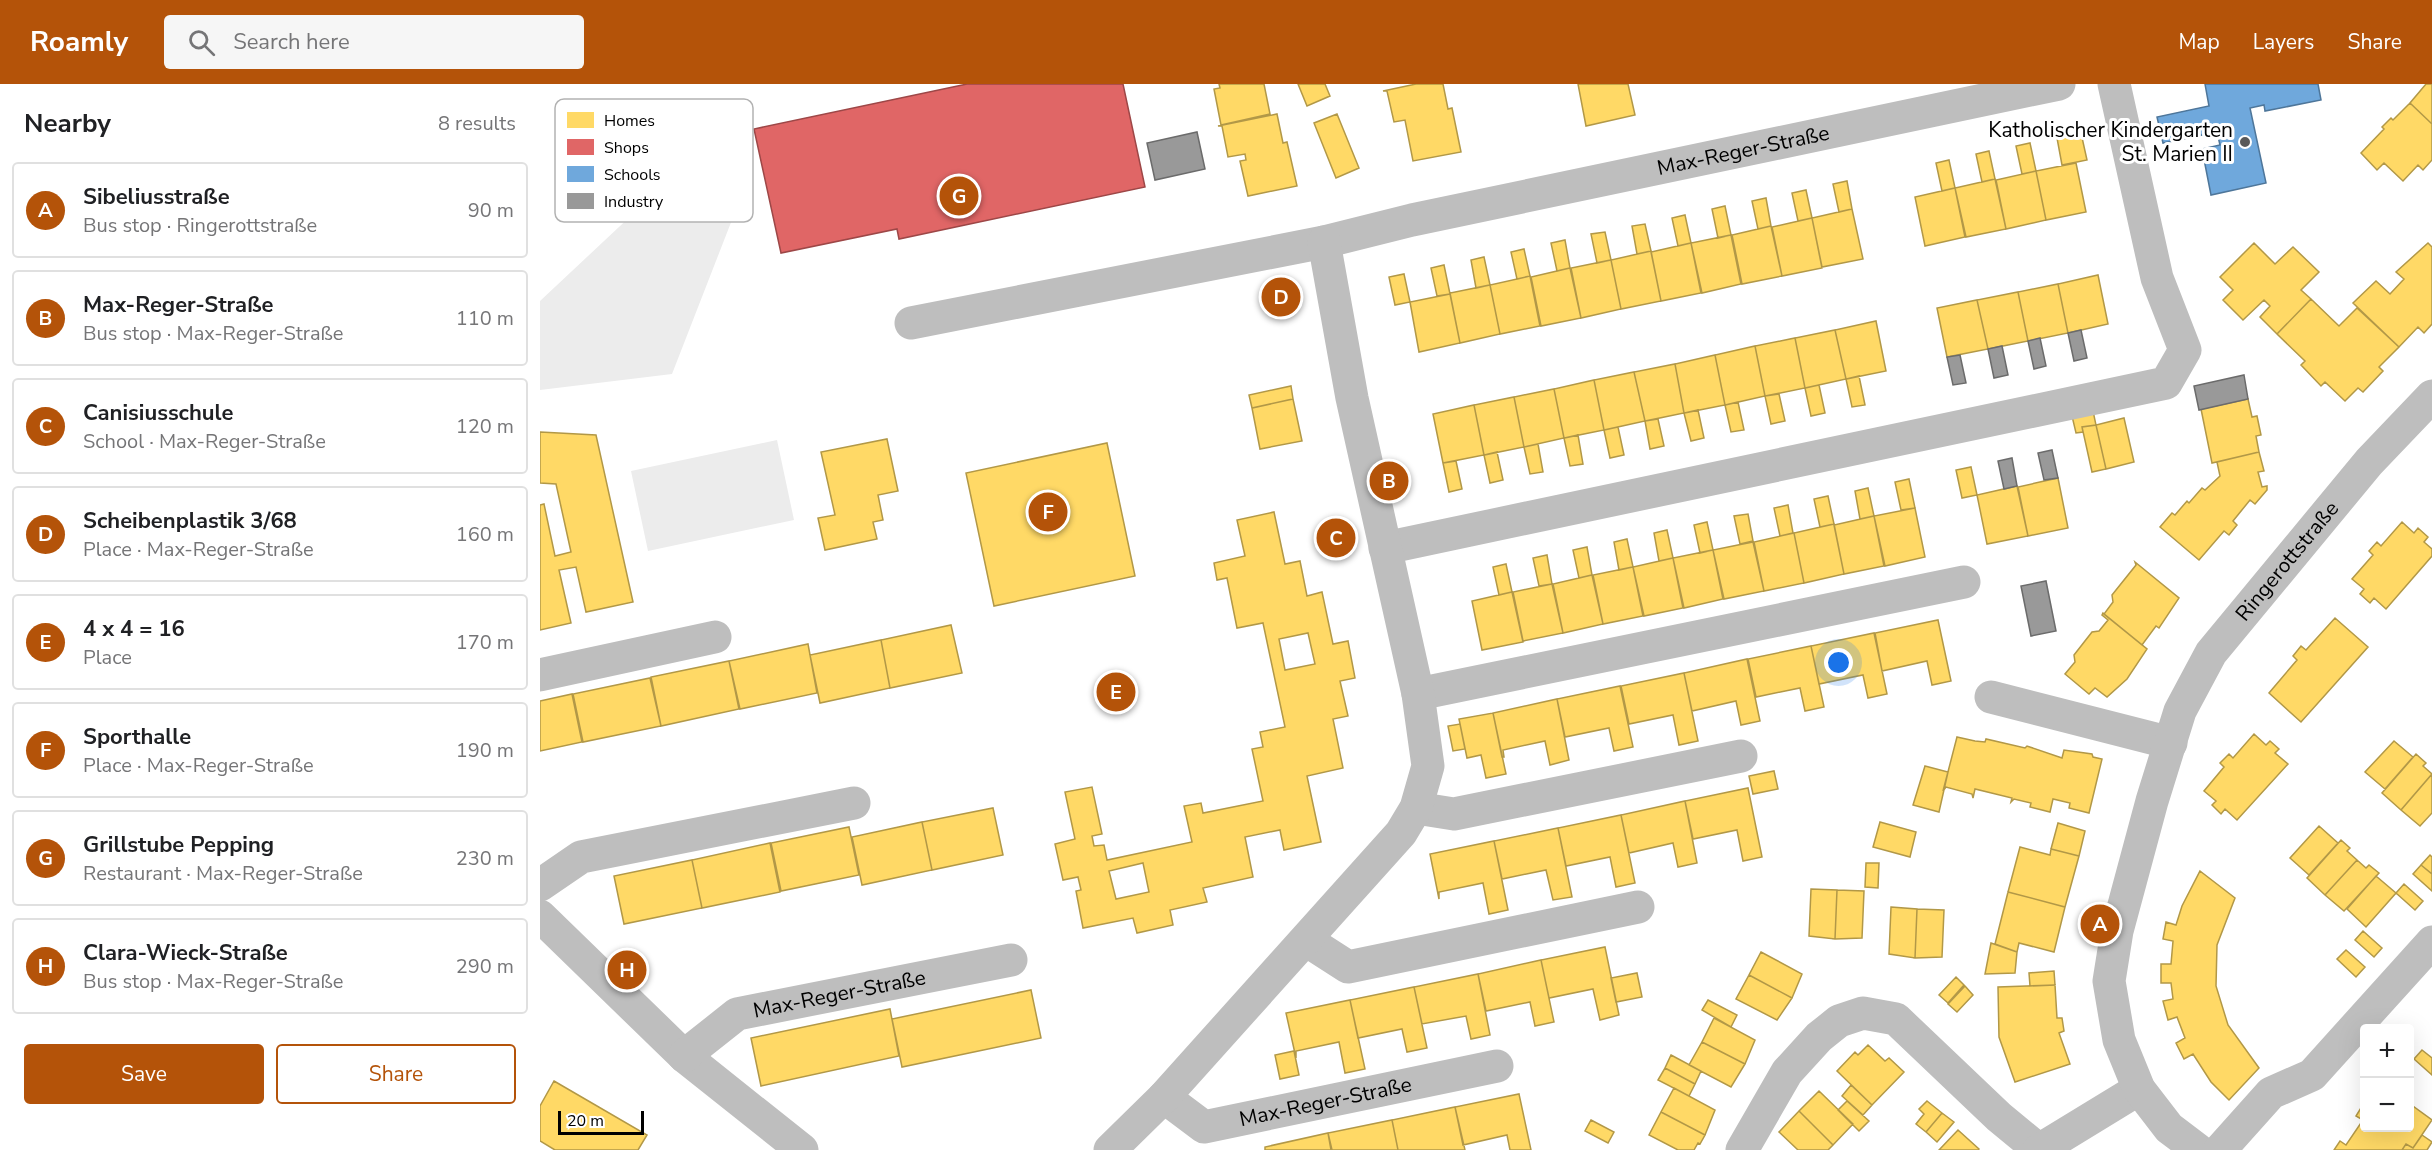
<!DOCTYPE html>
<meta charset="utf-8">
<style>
:root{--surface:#fff;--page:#f6f6f6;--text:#202124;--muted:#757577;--line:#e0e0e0;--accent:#b45309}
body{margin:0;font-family:"Nunito Sans",sans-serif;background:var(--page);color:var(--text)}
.controls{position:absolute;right:18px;bottom:18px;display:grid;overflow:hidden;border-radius:6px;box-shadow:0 6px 24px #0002}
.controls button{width:54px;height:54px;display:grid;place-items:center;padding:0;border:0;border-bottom:2px solid var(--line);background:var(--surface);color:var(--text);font:30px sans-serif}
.scale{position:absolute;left:18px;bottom:15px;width:86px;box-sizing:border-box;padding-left:6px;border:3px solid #000;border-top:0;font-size:16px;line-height:21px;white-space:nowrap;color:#000;-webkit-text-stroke:4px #fff;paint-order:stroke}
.you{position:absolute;left:1299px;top:579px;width:21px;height:21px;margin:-15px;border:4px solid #fff;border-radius:50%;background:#1a73e8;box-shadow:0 0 0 9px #1a73e833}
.badge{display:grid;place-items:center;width:39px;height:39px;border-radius:50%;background:var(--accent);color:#fff;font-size:20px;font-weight:700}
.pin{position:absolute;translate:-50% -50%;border:3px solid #fff;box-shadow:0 2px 6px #0006}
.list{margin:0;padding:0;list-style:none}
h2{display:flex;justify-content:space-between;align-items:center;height:78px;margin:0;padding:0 24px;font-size:26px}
h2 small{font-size:20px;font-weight:400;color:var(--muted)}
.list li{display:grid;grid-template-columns:39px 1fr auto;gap:18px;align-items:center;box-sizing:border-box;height:96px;margin:0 12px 12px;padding:0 12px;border:2px solid var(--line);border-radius:6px}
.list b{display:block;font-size:22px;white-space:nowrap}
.list p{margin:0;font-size:20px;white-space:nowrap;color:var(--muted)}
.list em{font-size:20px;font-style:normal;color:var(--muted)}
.actions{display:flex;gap:12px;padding:18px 24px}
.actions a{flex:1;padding:14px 0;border:2px solid var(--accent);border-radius:6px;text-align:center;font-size:21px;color:var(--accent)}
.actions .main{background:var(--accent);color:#fff}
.icon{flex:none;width:33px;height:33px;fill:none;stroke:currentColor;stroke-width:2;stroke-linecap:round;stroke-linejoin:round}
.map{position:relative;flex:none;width:1892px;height:1066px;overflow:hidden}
header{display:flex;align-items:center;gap:36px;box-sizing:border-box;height:84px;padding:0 30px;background:var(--accent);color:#fff}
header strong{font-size:28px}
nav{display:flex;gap:33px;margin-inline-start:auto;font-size:21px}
.search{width:420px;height:54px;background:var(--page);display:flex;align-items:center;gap:15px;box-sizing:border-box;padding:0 21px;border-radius:6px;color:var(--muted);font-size:22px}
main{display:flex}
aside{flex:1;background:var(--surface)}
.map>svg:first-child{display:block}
.green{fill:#ececec}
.homes{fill:#ffd966;stroke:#b29847;stroke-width:1.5;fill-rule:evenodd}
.shops{fill:#e06666;stroke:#9d4747;stroke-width:1.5}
.schools{fill:#6fa8dc;stroke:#4e769a;stroke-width:1.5}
.industry{fill:#999;stroke:#6b6b6b;stroke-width:1.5}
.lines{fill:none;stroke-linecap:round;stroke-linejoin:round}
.minor{stroke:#bebebe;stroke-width:33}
.poi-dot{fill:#595959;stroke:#fff;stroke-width:2}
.labels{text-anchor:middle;stroke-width:6;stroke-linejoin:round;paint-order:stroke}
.poi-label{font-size:21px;fill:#000;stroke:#fff;text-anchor:end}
.street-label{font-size:21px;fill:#000;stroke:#fff}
.key{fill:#fff;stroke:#b2b2b2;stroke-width:1.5}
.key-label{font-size:16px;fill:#000}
</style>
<header>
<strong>Roamly</strong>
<div class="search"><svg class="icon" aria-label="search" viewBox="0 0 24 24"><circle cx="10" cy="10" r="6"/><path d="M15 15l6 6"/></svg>Search here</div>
<nav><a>Map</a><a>Layers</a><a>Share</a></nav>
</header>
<main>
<aside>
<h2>Nearby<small>8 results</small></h2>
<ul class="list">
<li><span class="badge">A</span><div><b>Sibeliusstraße</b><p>Bus stop · Ringerottstraße</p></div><em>90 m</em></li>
<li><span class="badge">B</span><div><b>Max-Reger-Straße</b><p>Bus stop · Max-Reger-Straße</p></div><em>110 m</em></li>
<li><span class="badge">C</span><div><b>Canisiusschule</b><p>School · Max-Reger-Straße</p></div><em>120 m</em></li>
<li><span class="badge">D</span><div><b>Scheibenplastik 3/68</b><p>Place · Max-Reger-Straße</p></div><em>160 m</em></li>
<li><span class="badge">E</span><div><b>4 x 4 = 16</b><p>Place</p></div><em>170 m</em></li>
<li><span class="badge">F</span><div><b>Sporthalle</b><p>Place · Max-Reger-Straße</p></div><em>190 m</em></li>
<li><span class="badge">G</span><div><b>Grillstube Pepping</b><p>Restaurant · Max-Reger-Straße</p></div><em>230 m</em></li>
<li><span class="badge">H</span><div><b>Clara-Wieck-Straße</b><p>Bus stop · Max-Reger-Straße</p></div><em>290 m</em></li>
</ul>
<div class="actions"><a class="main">Save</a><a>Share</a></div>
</aside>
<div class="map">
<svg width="1892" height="1066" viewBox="0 0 1892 1066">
<rect width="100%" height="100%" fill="#fff"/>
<path class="green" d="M127,98L197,123L132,290L0,306V217Z
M237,356L254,436L108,467L91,387Z"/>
<path class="homes" d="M679,0H724L730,30L681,41L674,5L680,4Z
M758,0H785L790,12L767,22Z
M876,0H903L908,25L912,24L921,68L873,77L865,36L854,38L847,7H843Z
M1038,0H1088L1095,31L1046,42Z
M1886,0H1892V40L1870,19Z
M1870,19L1892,40V76L1883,86L1878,81L1863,97L1844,79L1837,86L1821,69L1844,45L1842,43L1851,34L1853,36Z
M737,30L743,59L747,58L757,102L708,112L700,77L706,76L705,70L688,73L682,42H678Z
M797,30L819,84L796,94L774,39Z
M1541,49L1547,76L1522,81L1517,54Z
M1490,59L1496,87L1482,90L1476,62Z
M1449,67L1455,95L1442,98L1436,70Z
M1409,76L1415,104L1402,107L1396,79Z
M1536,79L1546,128L1506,136L1496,87Z
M1496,87L1506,136L1466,145L1456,96Z
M1455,95L1466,145L1426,153L1415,104Z
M1307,97L1312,125L1299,128L1293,100Z
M1415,104L1425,153L1385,162L1375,113Z
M1266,106L1272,134L1258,137L1252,109Z
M1226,114L1231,142L1218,145L1212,117Z
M1185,122L1191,151L1178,154L1172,125Z
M1312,125L1323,175L1282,183L1272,134Z
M1145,131L1151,159L1138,162L1132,134Z
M1272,134L1282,184L1242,192L1232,143Z
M1105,140L1111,167L1097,170L1092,142Z
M1231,142L1242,192L1202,200L1192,151Z
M1065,148L1071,176L1057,179L1051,150Z
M1191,151L1201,200L1162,209L1151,159Z
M1025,156L1030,184L1017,187L1011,159Z
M1151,159L1161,209L1121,217L1111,168Z
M1714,159L1735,180L1753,163L1779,188L1761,206L1771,215L1737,250L1720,233L1730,222L1724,216L1703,236L1683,216L1693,206L1680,193Z
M1888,159L1892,163V240L1884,249L1878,243L1859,263L1813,219L1836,197L1850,210L1864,195L1856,188Z
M984,165L990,192L977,195L971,168Z
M1111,167L1121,217L1081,225L1071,176Z
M944,173L950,201L936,204L931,176Z
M1071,176L1081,225L1041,234L1031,184Z
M904,181L910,210L897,212L891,184Z
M1030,184L1041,234L1001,242L991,193Z
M864,190L870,218L855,221L849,193Z
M1558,191L1568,240L1528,249L1518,200Z
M990,192L1000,242L960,250L950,201Z
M1518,200L1528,249L1488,257L1478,208Z
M950,201L960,250L920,259L910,209Z
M1478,208L1488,257L1448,265L1437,216Z
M910,210L920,259L879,268L870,218Z
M1771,215L1799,242L1817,224L1859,263L1839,283L1843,287L1823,308L1818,304L1805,317L1785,298L1781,302L1761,281L1765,277L1737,250Z
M1437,216L1448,265L1407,273L1397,224Z
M1336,237L1346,287L1306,295L1295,246Z
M1295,246L1306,295L1265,304L1255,254Z
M1255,254L1265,304L1225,312L1215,262Z
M1215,262L1225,312L1185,321L1175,271Z
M1175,271L1185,321L1144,329L1135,280Z
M1135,280L1144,329L1105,337L1094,288Z
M1094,288L1105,337L1064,346L1054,296Z
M1319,292L1325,321L1312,323L1306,295Z
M1054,296L1064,346L1024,354L1014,305Z
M1279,301L1285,329L1271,332L1265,304Z
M751,302L753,315L712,324L709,311Z
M1014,305L1024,354L984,363L974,313Z
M1239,310L1245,337L1231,340L1225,312Z
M974,313L984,363L944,371L934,321Z
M753,315L762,357L720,365L712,324Z
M1708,315L1712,333L1717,332L1721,351L1716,352L1719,368L1672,379L1661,325Z
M1198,318L1204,346L1191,348L1185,321Z
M934,321L944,371L903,379L893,330Z
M1158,326L1164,354L1151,357L1144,329Z
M1553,327L1556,341L1542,343L1543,348L1536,349L1532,332Z
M1584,334L1594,378L1566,385L1556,341Z
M1118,335L1124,362L1110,365L1105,337Z
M1556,341L1566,385L1552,388L1542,343Z
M1078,343L1084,371L1070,374L1064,346Z
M0,348L56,351L93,518L46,528L36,483L19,486L31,539L0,546V421L4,420L15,472L31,468L16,400L0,399Z
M1038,351L1043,380L1030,382L1024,354Z
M347,355L358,407L338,411L343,436L333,438L337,455L285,466L278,434L295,431L281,368Z
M567,359L595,492L454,522L426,389Z
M998,360L1003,388L990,390L984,363Z
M957,368L963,396L950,399L944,371Z
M1719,368L1724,387L1718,388L1722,403L1727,402V406L1715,420L1710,416L1693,437L1697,441L1689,451L1684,447L1659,476L1620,443L1632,429L1635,431L1647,417L1649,419L1662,404L1665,406L1680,392L1677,378Z
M916,377L922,405L909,408L903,379Z
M1431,383L1437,411L1422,414L1416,386Z
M1518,394L1528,444L1488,452L1478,403Z
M1369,395L1375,424L1361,426L1355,398Z
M1477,402L1488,452L1447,460L1437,411Z
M1328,404L1334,432L1320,435L1315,407Z
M1288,412L1294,440L1280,443L1274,415Z
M1248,421L1253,449L1240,452L1234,424Z
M1375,424L1385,473L1345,482L1334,432Z
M734,428L745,480L760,477L767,512L782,508L793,560L808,557L815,594L800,597L808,632L793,635L803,684L767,692L781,758L744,766L740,746L705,753L713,793L663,804L667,818L630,826L633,841L597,849L593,834L543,844L536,807L541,806L538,793L523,796L515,760L535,755L525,708L552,703L562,750L552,752L554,762L564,761L567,776L652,758L644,722L661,719L663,729L723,717L712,665L723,663L720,648L745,643L723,539L697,544L687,494L677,496L674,479L705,472L697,436ZM768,549L775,580L745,586L739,555ZM603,779L609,808L576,815L569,787Z
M1208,430L1213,457L1200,460L1194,432Z
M1334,432L1344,482L1304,490L1294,441Z
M1167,438L1173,466L1160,469L1154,441Z
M1862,438L1874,449L1878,444L1888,453L1884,458L1892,465V472L1846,525L1834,514L1830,519L1820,510L1824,505L1812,495L1833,471L1829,467L1837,458L1841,462Z
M1294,440L1304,490L1264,499L1254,449Z
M1127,446L1133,474L1119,477L1114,449Z
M1254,449L1264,499L1224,507L1214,458Z
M1087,455L1093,483L1079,486L1074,458Z
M1213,458L1224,507L1184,515L1173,466Z
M1047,463L1052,491L1039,494L1033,466Z
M1173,466L1183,515L1144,524L1133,474Z
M1007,471L1012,500L999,502L993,474Z
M1133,474L1143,524L1104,532L1093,483Z
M1595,478L1639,514L1619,544L1616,542L1602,561L1564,530L1573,518L1572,511L1596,481Z
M966,480L972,508L959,511L953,483Z
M1093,483L1103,532L1063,540L1053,491Z
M1052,491L1063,540L1023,549L1013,500Z
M1012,500L1023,549L983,557L973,508Z
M972,508L983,558L942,566L932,517Z
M1563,529L1607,565L1587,595L1567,613L1555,604L1549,610L1525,590L1535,578L1534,571L1552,548L1559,547L1568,536L1562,531Z
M1795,534L1828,563L1761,638L1729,609L1757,576L1753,572L1761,562L1766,566Z
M1398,536L1411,597L1392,601L1387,577L1342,587L1335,549Z
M411,541L422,589L350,604L341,556Z
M1334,549L1347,610L1328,614L1323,591L1279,600L1271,562Z
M341,556L350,604L280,619L270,571Z
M268,560L277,609L200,625L189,577Z
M1271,562L1284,623L1265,627L1260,604L1216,613L1208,575Z
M1207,575L1220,637L1201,641L1196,617L1152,627L1144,589Z
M189,577L199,625L121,642L111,593Z
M1144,589L1158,657L1139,661L1133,631L1089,640L1081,602Z
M110,594L121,642L43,658L33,610Z
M1080,602L1093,663L1074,667L1069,644L1025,653L1017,615Z
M32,610L42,658L0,667V617Z
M1017,615L1029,676L1010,681L1005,657L963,666L964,673H962L953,629Z
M953,629L966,690L946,694L941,671L927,674L919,635Z
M920,640L925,665L913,667L908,642Z
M1714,650L1726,661L1730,657L1739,665L1735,669L1748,680L1697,736L1685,725L1681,730L1672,721L1676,717L1664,707L1684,683L1680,679L1689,670L1693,674Z
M1417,653L1435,657L1445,658L1446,655L1485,664L1487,662L1522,674L1524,666L1552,670L1553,673L1562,675L1549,729L1529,724L1530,719L1513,715L1510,728L1490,723L1491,719L1474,715L1471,718L1472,714L1435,705L1433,714L1432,710L1406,703L1403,707Z
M1854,657L1873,673L1845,705L1825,688Z
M1876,670L1886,679L1883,682L1892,690L1861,726L1842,709Z
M1385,682L1408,688L1399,728L1373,721Z
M1234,687L1238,705L1213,710L1209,692Z
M1892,690V729L1880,742L1861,726Z
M1208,704L1222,773L1203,777L1197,746L1153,755L1145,717Z
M1145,717L1157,779L1138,783L1133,759L1089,769L1081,731Z
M453,724L463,771L392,786L382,738Z
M1081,731L1095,799L1076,803L1070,773L1026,782L1018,744Z
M382,738L392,786L322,801L312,753Z
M1340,738L1376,748L1370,773L1333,763Z
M1518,739L1545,747L1539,772L1511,765Z
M1779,742L1798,759L1769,791L1750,774Z
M309,743L319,791L241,807L231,759Z
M1018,744L1032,813L1013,816L1006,786L962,795L954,757Z
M1801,756L1810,764L1807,767L1817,776L1785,811L1767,794Z
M954,757L968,826L949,830L943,799L899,808V815L890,770Z
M230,759L240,808L162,824L152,776Z
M1480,763L1510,771L1511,765L1539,772L1525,823L1468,808Z
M1890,771L1892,773V790L1881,781Z
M152,776L162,824L84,840L74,792Z
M1817,776L1826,784L1829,781L1839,789L1804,827L1785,811Z
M1326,779H1339L1338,804L1325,803Z
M1881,781L1892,790V807L1873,790Z
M1660,787L1695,814L1677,861L1676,902L1688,941L1719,984L1689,1016L1671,998L1653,970L1644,975L1636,959L1645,954L1637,933L1628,936L1623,917L1633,915L1631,899H1621V880H1631L1633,857L1623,855L1626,838L1636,841L1642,822Z
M1836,792L1856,809L1826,843L1807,825Z
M1864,800L1883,817L1875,826L1856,809Z
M1271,805L1297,806L1295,855L1269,852Z
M1297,806L1324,807L1322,854L1295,855Z
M1468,808L1525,823L1514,868L1479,859L1477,868L1455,860Z
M1351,823L1377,825L1375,874L1349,870Z
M1377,825L1404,826L1402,873L1375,874Z
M1823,847L1842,864L1834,873L1815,856Z
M1451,859L1477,868L1475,889L1445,890Z
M1065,863L1079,931L1060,936L1053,905L1009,914L1001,876Z
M1806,866L1825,883L1816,893L1797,875Z
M1221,868L1262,890L1252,914L1209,891Z
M1001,876L1014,938L995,942L990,918L946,927L938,890Z
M1514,887L1515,901L1490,902L1489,889Z
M1097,889L1102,913L1076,918L1071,894Z
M938,890L950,951L931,955L926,932L882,940L874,903Z
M1209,891L1252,914L1237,936L1196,915Z
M1416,893L1424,901L1408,919L1399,911Z
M1515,901L1517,934H1522L1524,947L1519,949L1530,980L1475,998L1459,953L1458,903Z
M1425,902L1433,911L1417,928L1408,920Z
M874,903L887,964L867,968L862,945L818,954L810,916Z
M491,906L501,954L362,983L352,935Z
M810,916L825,985L805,989L799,958L756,967V974L746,929Z
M1168,916L1197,931L1191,943L1162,926Z
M350,925L359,972L221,1002L211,954Z
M1174,934L1215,956L1205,980L1162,958Z
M1162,958L1205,980L1191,1003L1149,981Z
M1328,961L1345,977L1349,974L1364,988L1332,1021L1297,987L1315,968L1318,971Z
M1882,966L1892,974V991L1874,975Z
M754,967L759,991L740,995L735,971Z
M1131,971L1161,987L1155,1000L1125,984Z
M1125,984L1155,1000L1149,1012L1118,996Z
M14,997L107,1051L98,1066H15L0,1057V1022Z
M1311,1001L1332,1021L1323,1031L1302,1012Z
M1134,1004L1175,1026L1165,1051L1121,1028Z
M1279,1007L1313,1040L1293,1061L1259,1027Z
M979,1010L991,1066H970L967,1051L923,1061L915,1023Z
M1307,1017L1329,1037L1319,1047L1298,1026Z
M1387,1017L1402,1029L1386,1048L1376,1040L1384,1030L1379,1025Z
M1824,1019V1044H1870V1020L1892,1036L1873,1064L1866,1060L1862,1066H1794L1800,1057L1806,1061L1823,1036L1816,1032Z
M915,1023L925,1066H858L852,1036Z
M1259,1027L1293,1061L1288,1066H1258L1239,1048Z
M1121,1028L1165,1051L1160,1060L1158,1059L1154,1066H1138L1109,1051Z
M1402,1029L1414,1038L1397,1058L1386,1048Z
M852,1036L858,1066H792L788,1049Z
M1051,1036L1074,1048L1068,1059L1045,1047Z
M1418,1046L1439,1065L1438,1066H1399Z
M788,1049L791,1066H725V1063Z
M1882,1051L1892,1058L1887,1066H1862L1866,1060L1873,1064Z"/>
<path class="shops" d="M427,0H583L605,103L359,155L357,145L241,169L214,45Z"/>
<path class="schools" d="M1665,0H1778L1781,16L1725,27L1724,21L1710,24L1726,99L1671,111L1662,65L1680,61L1677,48L1623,59L1617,33L1669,22Z"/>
<path class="industry" d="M657,48L665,85L615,96L607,59Z
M1541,246L1547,274L1534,277L1528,249Z
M1500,254L1506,282L1494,285L1488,257Z
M1462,262L1468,291L1454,294L1448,265Z
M1420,271L1426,299L1413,301L1407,273Z
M1704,291L1708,315L1659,326L1654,302Z
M1512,366L1518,394L1504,396L1498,369Z
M1472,374L1477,402L1464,405L1458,377Z
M1506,497L1516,547L1491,552L1481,502Z"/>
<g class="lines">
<g class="minor">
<path id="s1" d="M371,239L784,158L872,136L1519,0"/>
<path d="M845,464L1626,299L1645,266L1617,194L1574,0"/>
<path d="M0,591L175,553"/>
<path d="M878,610L1424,498"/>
<path d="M1451,613L1631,659"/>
<path d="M876,724L914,730L1201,672"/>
<path d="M0,801L41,773L314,719"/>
<path d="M0,832L144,972L262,1066"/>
<path d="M766,856L808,883L1098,823"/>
<path id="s2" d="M144,972L197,930L471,876"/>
<path id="s3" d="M624,1013L664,1043L957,982"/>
<path d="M570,1066L624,1013L861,749L876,724L888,682L878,610L812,314L784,158"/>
<path d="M1202,1066L1247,988L1279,953L1299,937L1323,929L1356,935L1459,1033L1499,1066"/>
<path d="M1499,1066L1599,1005"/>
<path id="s4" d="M1658,1066L1629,1044L1599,1005L1579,956L1569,897L1577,847L1612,717L1640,627L1671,569L1829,378L1892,312"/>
<path d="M1680,1066L1731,1009L1772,991L1892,858"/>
</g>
</g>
<circle class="poi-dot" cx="1705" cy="58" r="6"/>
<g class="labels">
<g class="poi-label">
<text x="1693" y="53">Katholischer Kindergarten<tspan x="1693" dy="24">St. Marien II</tspan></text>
</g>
<g class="street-label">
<text dy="7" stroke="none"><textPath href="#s1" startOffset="850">Max-Reger-Straße</textPath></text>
<text dy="7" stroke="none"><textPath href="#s4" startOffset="663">Ringerottstraße</textPath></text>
<text dy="7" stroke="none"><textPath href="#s2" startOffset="172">Max-Reger-Straße</textPath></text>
<text dy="7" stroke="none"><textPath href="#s3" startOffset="174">Max-Reger-Straße</textPath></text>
</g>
</g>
<rect x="15" y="15" width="198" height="123" rx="9" class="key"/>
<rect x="27" y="28" width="27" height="16" fill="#ffd966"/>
<rect x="27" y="55" width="27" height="16" fill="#e06666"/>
<rect x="27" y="82" width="27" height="16" fill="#6fa8dc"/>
<rect x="27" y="109" width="27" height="16" fill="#999"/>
<g class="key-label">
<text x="64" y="42">Homes</text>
<text x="64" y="69">Shops</text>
<text x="64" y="96">Schools</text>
<text x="64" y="123">Industry</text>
</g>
</svg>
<div class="controls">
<button>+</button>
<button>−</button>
</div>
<div class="scale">20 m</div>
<div class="you"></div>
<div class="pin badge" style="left:1560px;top:840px">A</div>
<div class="pin badge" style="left:849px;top:397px">B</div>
<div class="pin badge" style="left:796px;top:454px">C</div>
<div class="pin badge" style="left:741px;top:213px">D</div>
<div class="pin badge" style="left:576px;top:608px">E</div>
<div class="pin badge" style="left:508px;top:428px">F</div>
<div class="pin badge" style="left:419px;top:112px">G</div>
<div class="pin badge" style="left:87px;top:886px">H</div>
</div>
</main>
